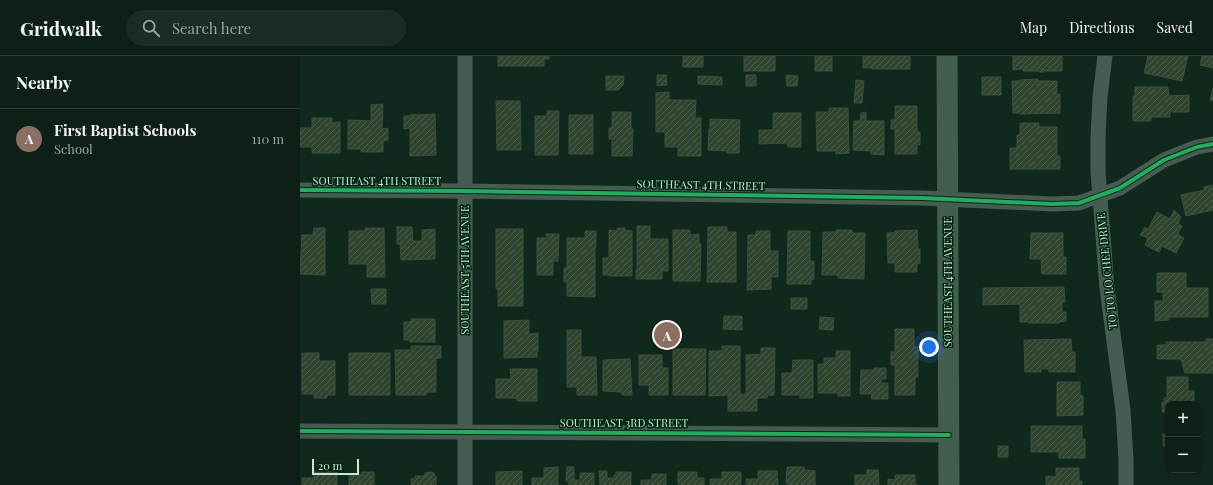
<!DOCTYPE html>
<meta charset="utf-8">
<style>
:root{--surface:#0d1f16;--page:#1b2c23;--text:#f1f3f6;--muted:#9aa2a1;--line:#2d3d35;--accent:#2563eb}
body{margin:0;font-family:"Playfair Display",serif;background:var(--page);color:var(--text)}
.controls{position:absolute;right:12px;bottom:12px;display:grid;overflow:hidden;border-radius:8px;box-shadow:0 2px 10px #0003}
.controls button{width:36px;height:36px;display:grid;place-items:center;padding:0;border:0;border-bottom:1px solid var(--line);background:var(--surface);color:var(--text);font:20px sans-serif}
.scale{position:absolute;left:12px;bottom:10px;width:47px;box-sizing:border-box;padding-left:4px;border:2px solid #cbe7d4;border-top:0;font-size:11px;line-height:14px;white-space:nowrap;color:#cbe7d4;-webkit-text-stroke:3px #002813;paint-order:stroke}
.you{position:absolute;left:629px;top:291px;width:14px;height:14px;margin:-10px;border:3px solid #fff;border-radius:50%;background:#1a73e8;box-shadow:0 0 0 6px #1a73e833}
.badge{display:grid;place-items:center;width:26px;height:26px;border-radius:50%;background:var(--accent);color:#fff;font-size:13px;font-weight:700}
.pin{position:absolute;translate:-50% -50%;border:2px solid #fff;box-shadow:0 1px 4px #0006}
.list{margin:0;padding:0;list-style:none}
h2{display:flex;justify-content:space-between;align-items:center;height:52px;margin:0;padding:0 16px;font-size:17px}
h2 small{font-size:13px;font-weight:400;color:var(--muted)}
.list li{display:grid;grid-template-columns:26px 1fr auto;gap:12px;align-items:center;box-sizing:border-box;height:60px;padding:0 16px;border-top:1px solid var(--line)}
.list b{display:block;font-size:15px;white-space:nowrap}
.list p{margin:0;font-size:13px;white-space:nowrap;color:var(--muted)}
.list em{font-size:13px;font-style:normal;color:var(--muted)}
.icon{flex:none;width:22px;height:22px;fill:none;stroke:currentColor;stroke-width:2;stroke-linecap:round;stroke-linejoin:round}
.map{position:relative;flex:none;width:913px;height:429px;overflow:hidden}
header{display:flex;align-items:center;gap:24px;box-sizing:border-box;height:56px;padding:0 20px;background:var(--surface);border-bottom:1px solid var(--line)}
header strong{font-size:19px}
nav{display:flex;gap:22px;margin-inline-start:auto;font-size:14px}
.search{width:280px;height:36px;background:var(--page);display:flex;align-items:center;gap:10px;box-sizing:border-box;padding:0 14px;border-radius:22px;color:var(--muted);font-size:15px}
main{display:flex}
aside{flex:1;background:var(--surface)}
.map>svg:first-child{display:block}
.building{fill:url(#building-hatch);stroke:#3d4e40}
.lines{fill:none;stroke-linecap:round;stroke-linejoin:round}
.street{stroke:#445d50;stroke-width:15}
.secondary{stroke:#435d4f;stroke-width:21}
.cycleway-casing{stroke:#002813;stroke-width:6}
.cycleway{stroke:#26ab63;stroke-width:4}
.labels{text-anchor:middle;stroke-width:3;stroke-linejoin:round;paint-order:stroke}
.street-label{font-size:11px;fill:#cbe7d4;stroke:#002813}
</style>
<header>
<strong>Gridwalk</strong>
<div class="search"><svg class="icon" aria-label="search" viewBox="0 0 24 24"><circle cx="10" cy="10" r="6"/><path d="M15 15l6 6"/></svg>Search here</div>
<nav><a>Map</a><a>Directions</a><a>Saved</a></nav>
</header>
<main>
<aside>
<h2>Nearby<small></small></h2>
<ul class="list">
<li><span class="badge" style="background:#8d6e63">A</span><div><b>First Baptist Schools</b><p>School</p></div><em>110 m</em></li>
</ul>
</aside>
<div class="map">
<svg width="913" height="429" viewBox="0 0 913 429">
<defs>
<pattern id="building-hatch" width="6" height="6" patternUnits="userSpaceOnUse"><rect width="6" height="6" fill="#2f442e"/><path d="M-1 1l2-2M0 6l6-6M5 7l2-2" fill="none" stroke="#4c5f4b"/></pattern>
</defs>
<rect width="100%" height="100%" fill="#11291d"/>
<path class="building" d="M198,0H249V3H244V10H198Z
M383,0H403V11H383Z
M444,0H475V15H444Z
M515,0H532V15H515Z
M563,0H610V13H572V12H563Z
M713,0H762V15H744V16H739L738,15H723V13L713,14Z
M848,0H888L882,25L844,17Z
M902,0H913V12L900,9Z
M357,19H366L367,29L357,30Z
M446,19H456V30H446Z
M486,19L498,20L497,30H487Z
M306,20H324L323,29L318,34H306Z
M398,20L422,21V29L398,28Z
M682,21H701V39H682Z
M738,23V25H757V38H760V57L720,58V57H713L712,25H719V24Z
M556,24L564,25L562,47H554Z
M835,31H868L869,40L889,39V56H870V61H851V65H833V40H835Z
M913,32V45L910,44Z
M369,36V44H396L395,62H401V100H378V91H365V76H356V37Z
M196,45H220L221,94H197Z
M83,48L82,73L88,72V84L83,85V96H61V93H48V64L71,65V49Z
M595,50H617V76H620V89H617V98H595V73H591V64H595Z
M529,52H548L549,97L536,98V95H517L516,56H529Z
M247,55H259L258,99H235V60H247Z
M312,56H331V73H333L332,100H312V83H309V72H312Z
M566,56V65H584V99L571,98V95L553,94L554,65H560L561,57Z
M473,57H501V91H488L487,87L459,88V74H473Z
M135,58L136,99L110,100V72L104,73V60H110V59Z
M269,59H293V98H269Z
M12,62H32V67L40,66V97H12V91H0V72H12Z
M410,63L440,64L439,97H427V95L408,94L409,73H410Z
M720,67H739V71H757V100H760V113H710V92H717V79H720Z
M912,129L913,154L886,160L881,139L905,134L904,131Z
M874,154L881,161L878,167L882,170L878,178L884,182L876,197L862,190L859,196L845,189L848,182L840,179L845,171L848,173L857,156L870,163Z
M337,170H350V183H368V215H362V223H336V214H337Z
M97,171H112L113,185H122V174L135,173V203L101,204L100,188H97Z
M408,171H427V176H436V226H407Z
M14,172H25V219L0,218L2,179H13Z
M65,172H84L85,221H67V208H49V175H65Z
M317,172H325V174L332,175V220H309V219H303V202H309V174L317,175Z
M196,173H223V250H198V233H196Z
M373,174H390V179L399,178V187L401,188L400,225H373Z
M536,174H552V177H565L564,223L538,222V219H522L523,176H536Z
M617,174L618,193H620V207L617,208V216H595V207H588L587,177H595V175Z
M285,175H296V191H295V241L267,240V226H264V212H267V182H285Z
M456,175H470V195H478V221H471V233L447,234L448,179H456Z
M488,175H510V205H514V223L511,224V228H487Z
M731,177H763V201H766V218H742L741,203H730Z
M246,178H259L258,205H253V219H237V182H247Z
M857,217H886V232H908V261H869V264L855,265V245H863V236H857Z
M764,231L765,246H762V256H766V265L759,266V267H729V266H720V248L683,249V232Z
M71,233H86V248H72Z
M491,242H507V253H491Z
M424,260H442V274L423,273Z
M520,261L534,262L533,274L519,273Z
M111,263H135V286H110V284H104V266H111Z
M229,264V278L238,277V296H237V301L204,302V265Z
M595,273H614V291H618V321H615V339H595V309H591V296H595Z
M267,274H281V301H296L297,339H277V331H267Z
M771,283L772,296H775V316H749V313H741V316H725L724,284Z
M906,283H913V317H885L881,303H857V289H866V286H906Z
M111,290H141V302H136V336H126V339H96L95,294H111Z
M422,290H440V338H443V355H428V339L409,340V295H422Z
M461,292H475L474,339H468L467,342H457V355H444V338H446V299L461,298Z
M373,293H406L405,339H373Z
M536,295H550V340H538V337H518V308H524V302H536Z
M2,297H19V305H35V339H27V342H14V338H2Z
M49,297H90V339H49Z
M339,299H362V312H368V339H349V329H339Z
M330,303L332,339H322V336L303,335V304Z
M493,304H513V342H500V339H482V317H492Z
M574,312H586V323H581V327H588V343H571L572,338H560L561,314H574Z
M210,313H237V345H217V342H196V323H211Z
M867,321H888V335H894V348H868V356H862V346H864V342L867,341Z
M757,326H780V339L783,340V359L757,360Z
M731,370H782V383H785V402H759V396H731Z
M863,378H868V390H863Z
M698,390H708V401H698Z
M258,411V429H232V422H244V412Z
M267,411H274V424H280V417H294V429H269V425H266Z
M487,411H504V414L515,415V429H488V427H486Z
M756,412H779V425H782V429H746V420L756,421Z
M567,414H578L579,429H555V419H567Z
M222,415V429H196V416Z
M299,415H307V422H314V419H316V416H331V429H300Z
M458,415H477L478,429H446V423H458Z
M14,416H37V429H2V422H14Z
M62,416H74V429H49V419H62Z
M130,416L134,417L135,420H136V429H111V423H115V420H125V417Z
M378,416H397V422H404V429H378Z
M422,416H441V429H410V423H422Z
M352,418H366V429H341V424H352Z
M595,419H615V428L618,429H588V423L595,424Z"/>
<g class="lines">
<path class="street" d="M165,0V429
M805,0L800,41L798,81V115L807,232L823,354L826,404V429
M0,134L165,135L622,142L752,148L779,147L820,132L864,104L897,91L913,88
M0,375L649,379"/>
<path class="secondary" d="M647,0L649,429"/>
<defs>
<path id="cycleway" d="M0,134L165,135L622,142L752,148L779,147L820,132L864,104L897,91L913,88
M0,375L649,379"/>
</defs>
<use href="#cycleway" class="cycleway-casing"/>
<use href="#cycleway" class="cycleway"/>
</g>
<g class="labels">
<g class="street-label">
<text x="77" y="129">SOUTHEAST 4TH STREET</text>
<text transform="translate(401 129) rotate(1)" y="4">SOUTHEAST 4TH STREET</text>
<text transform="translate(165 214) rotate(-90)" y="4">SOUTHEAST 5TH AVENUE</text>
<text transform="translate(807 215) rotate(-96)" y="4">TO TO LO CHEE DRIVE</text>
<text transform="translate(648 226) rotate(-90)" y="4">SOUTHEAST 4TH AVENUE</text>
<text x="324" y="371">SOUTHEAST 3RD STREET</text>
</g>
</g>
</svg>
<div class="controls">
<button>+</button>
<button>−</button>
</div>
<div class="scale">20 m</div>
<div class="you"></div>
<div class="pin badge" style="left:367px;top:279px;background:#8d6e63">A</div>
</div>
</main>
